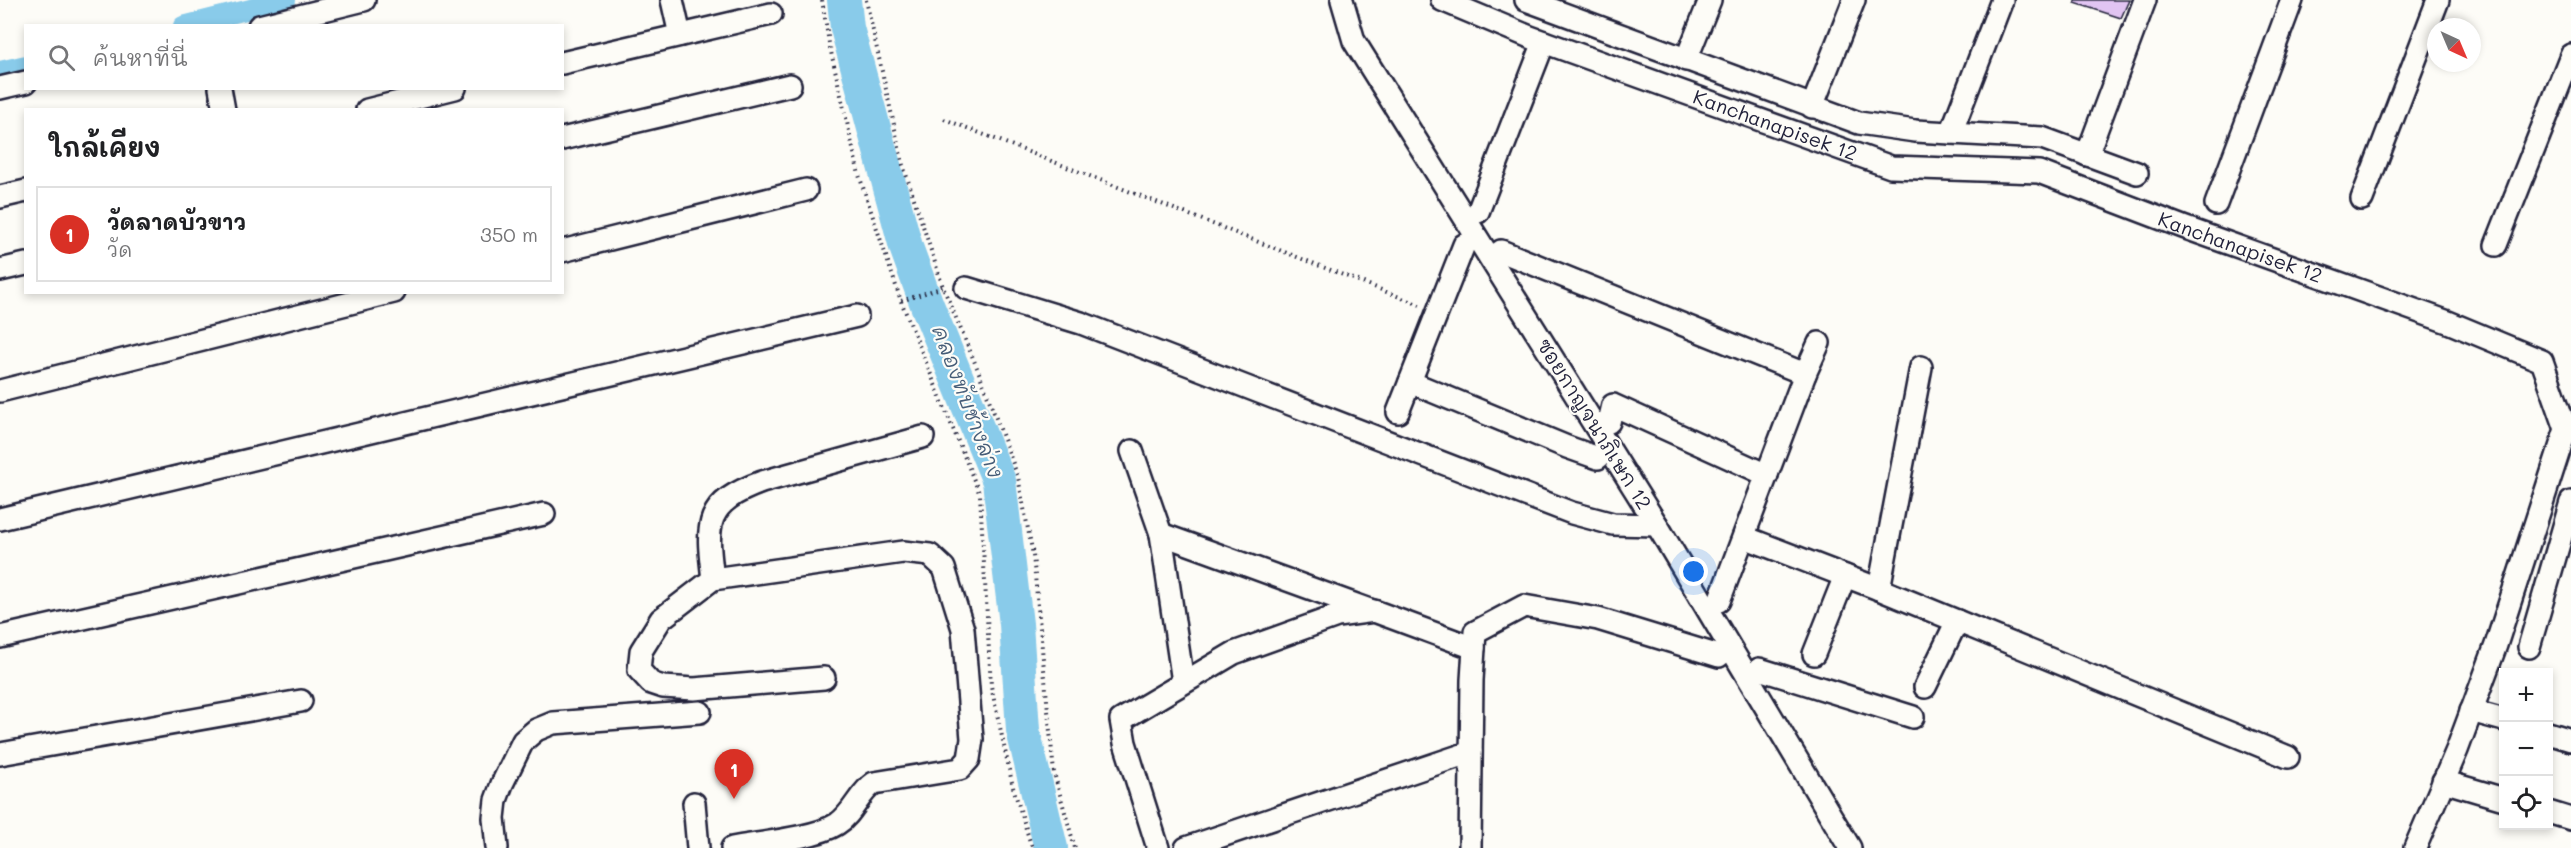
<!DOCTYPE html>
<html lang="th">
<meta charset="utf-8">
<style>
:root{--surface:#fff;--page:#f6f6f6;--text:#202124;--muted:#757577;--line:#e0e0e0;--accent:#d93025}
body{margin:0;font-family:Mali,"Playpen Sans Thai",sans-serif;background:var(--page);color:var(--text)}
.controls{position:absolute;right:18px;bottom:18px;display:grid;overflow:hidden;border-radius:0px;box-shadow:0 3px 9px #0003}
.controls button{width:54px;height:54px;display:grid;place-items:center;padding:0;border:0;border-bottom:2px solid var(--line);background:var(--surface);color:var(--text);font:30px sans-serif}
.compass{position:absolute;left:2427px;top:18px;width:54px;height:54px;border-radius:50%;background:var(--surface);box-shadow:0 3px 9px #0003;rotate:136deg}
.you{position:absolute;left:1694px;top:572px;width:21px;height:21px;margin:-15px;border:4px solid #fff;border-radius:50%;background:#1a73e8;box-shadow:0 0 0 9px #1a73e833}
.badge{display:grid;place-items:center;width:39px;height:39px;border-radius:50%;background:var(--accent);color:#fff;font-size:20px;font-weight:700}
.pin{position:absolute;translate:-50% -50px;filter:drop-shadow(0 2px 3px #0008)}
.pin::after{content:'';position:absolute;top:32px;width:21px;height:18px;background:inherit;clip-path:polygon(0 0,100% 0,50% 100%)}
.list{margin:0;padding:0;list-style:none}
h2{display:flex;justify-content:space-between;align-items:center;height:78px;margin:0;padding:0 24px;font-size:26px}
h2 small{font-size:20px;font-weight:400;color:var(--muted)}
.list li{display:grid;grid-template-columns:39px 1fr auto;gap:18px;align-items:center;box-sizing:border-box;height:96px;margin:0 12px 12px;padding:0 12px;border:2px solid var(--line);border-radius:0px}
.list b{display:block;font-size:22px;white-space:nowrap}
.list p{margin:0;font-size:20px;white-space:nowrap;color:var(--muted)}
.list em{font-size:20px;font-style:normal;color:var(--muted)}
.icon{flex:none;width:33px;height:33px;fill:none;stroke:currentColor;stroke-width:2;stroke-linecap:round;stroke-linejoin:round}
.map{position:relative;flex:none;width:2571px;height:848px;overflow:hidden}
.search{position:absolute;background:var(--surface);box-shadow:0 3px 9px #0003;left:24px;top:24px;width:540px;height:66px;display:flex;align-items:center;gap:15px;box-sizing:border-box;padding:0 21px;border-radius:0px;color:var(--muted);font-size:22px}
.panel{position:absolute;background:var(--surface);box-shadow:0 3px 9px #0003;left:24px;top:108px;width:540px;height:186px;border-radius:0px}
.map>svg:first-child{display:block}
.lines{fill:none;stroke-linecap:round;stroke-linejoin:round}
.canal{stroke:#89cbea;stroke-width:20}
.river{stroke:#89cbea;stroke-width:34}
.building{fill:#e1c4f2;stroke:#22223b;stroke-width:1.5}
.minor-casing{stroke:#22223b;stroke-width:26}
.path{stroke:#22223b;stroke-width:4;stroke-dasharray:1.5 4.5;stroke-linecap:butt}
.minor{stroke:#fdfcf7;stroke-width:21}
.labels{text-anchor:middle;stroke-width:4.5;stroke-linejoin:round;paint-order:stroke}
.street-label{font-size:20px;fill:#22223b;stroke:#fdfcf7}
.water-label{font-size:21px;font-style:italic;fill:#465d78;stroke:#fdfcf7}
</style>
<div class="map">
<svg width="2571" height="848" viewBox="0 0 2571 848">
<rect width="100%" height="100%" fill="#fdfcf7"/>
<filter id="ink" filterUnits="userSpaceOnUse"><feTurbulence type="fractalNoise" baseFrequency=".0167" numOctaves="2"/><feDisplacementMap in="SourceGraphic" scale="12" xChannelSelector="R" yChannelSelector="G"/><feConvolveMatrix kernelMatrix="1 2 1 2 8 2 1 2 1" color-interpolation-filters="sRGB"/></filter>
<g filter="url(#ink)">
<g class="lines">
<path class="canal" d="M183,26L286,0
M0,71L26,65"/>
<path class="river" d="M844,0L847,28L906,247L927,305L999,481L1016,624L1023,730L1051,848"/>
</g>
<path class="building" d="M2075,0H2129L2121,18L2075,3Z"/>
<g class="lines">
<defs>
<g id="minor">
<path d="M672,0L680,35"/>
<path d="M1342,0L1354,41L1657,525L1850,848"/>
<path id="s1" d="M1442,0L1530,37L1891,167L2039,172L2183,227L2448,322L2542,361L2566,429L2496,645L2457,750L2415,848"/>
<path d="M1526,0L1859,123L1915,131L2042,138L2137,173"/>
<path d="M259,26L364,0"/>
<path d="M1686,60L1710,0"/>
<path d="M562,63L771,14"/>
<path d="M0,88L26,82"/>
<path d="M220,88L224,110"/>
<path d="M1812,107L1854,0"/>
<path d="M367,110L455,88"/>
<path d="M1951,133L2002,0"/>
<path d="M562,139L790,85"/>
<path d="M2087,155L2145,0"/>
<path d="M0,197L26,191"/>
<path d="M2362,199L2438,0"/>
<path d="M2216,204L2292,0"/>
<path d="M1478,212L1544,42"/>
<path d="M2496,245L2571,55"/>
<path d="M562,251L806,190"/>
<path d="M1501,251L1805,374"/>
<path d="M0,270L26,264"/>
<path d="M966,288L1081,323L1572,513L1613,524L1657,525"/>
<path d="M1410,382L1567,447L1598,458"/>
<path d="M0,391L394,292"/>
<path d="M1398,412L1464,245"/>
<path d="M1609,422L1613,405L1767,475"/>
<path d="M1132,451L1161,534L1183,682"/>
<path d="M0,519L857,316"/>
<path d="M1161,534L1370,610"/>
<path d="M1744,537L1879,589L2288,757"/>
<path d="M713,579C706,523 704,503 762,482L923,437"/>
<path d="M1879,589L1921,367"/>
<path d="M1719,601L1805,374L1819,343"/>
<path d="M0,637L544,514"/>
<path d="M2529,647L2571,502"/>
<path d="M1814,654L1845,576"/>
<path d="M1759,669L1913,717"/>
<path d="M1925,687L1957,621"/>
<path d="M2471,711L2504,720"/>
<path d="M2548,733L2571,740"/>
<path d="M0,754L301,701"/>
<path d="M2443,781L2504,799"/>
<path d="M694,803L698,848"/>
<path d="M2548,812L2571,819"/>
<path d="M497,848L494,818L496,800L502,784L523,741L536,730L553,723L700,712"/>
<path d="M732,848C758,843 815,838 837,824C853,814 859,793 874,783L960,769L969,759L972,739L963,629L944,568L930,555L903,552L713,579L661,619L641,651L639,670L651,683L663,687L694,689L824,678"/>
<path d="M1158,848L1125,743L1121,720L1234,653L1337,616L1374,611L1474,648"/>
<path d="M1186,848L1471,752"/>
<path d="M1470,848L1472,680L1475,632L1524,606L1598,619L1719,656"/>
</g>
</defs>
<use href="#minor" class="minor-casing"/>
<path class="path" d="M822,0L829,43L859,175L901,301L943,287
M866,0L903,165L943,287L978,370L1018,477L1033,555L1054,773L1075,848
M944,119L1420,305
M901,301L980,495L991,686L1013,787L1032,848"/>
<use href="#minor" class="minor"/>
</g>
</g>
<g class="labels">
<g class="street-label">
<text dy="7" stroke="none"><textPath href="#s1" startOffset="356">Kanchanapisek 12</textPath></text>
<text dy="7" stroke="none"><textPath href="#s1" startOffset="842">Kanchanapisek 12</textPath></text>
<text transform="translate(1594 424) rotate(58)" y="7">ซอยกาญจนาภิเษก 12</text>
</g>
<g class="water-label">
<text transform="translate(967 402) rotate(69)" y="7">คลองทับช้างล่าง</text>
</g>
</g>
</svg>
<div class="controls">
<button>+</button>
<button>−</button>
<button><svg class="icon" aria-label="locate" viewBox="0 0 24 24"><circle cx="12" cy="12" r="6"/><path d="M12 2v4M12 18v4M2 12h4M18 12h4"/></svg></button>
</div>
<svg class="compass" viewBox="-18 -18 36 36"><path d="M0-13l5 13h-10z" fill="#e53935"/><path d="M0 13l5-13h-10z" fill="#757577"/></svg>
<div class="you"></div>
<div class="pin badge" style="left:734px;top:799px">1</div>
<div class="search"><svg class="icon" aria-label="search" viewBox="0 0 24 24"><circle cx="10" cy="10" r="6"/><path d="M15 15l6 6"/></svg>ค้นหาที่นี่</div>
<section class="panel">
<h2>ใกล้เคียง<small></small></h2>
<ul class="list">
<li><span class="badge">1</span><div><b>วัดลาดบัวขาว</b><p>วัด</p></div><em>350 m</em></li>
</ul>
</section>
</div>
